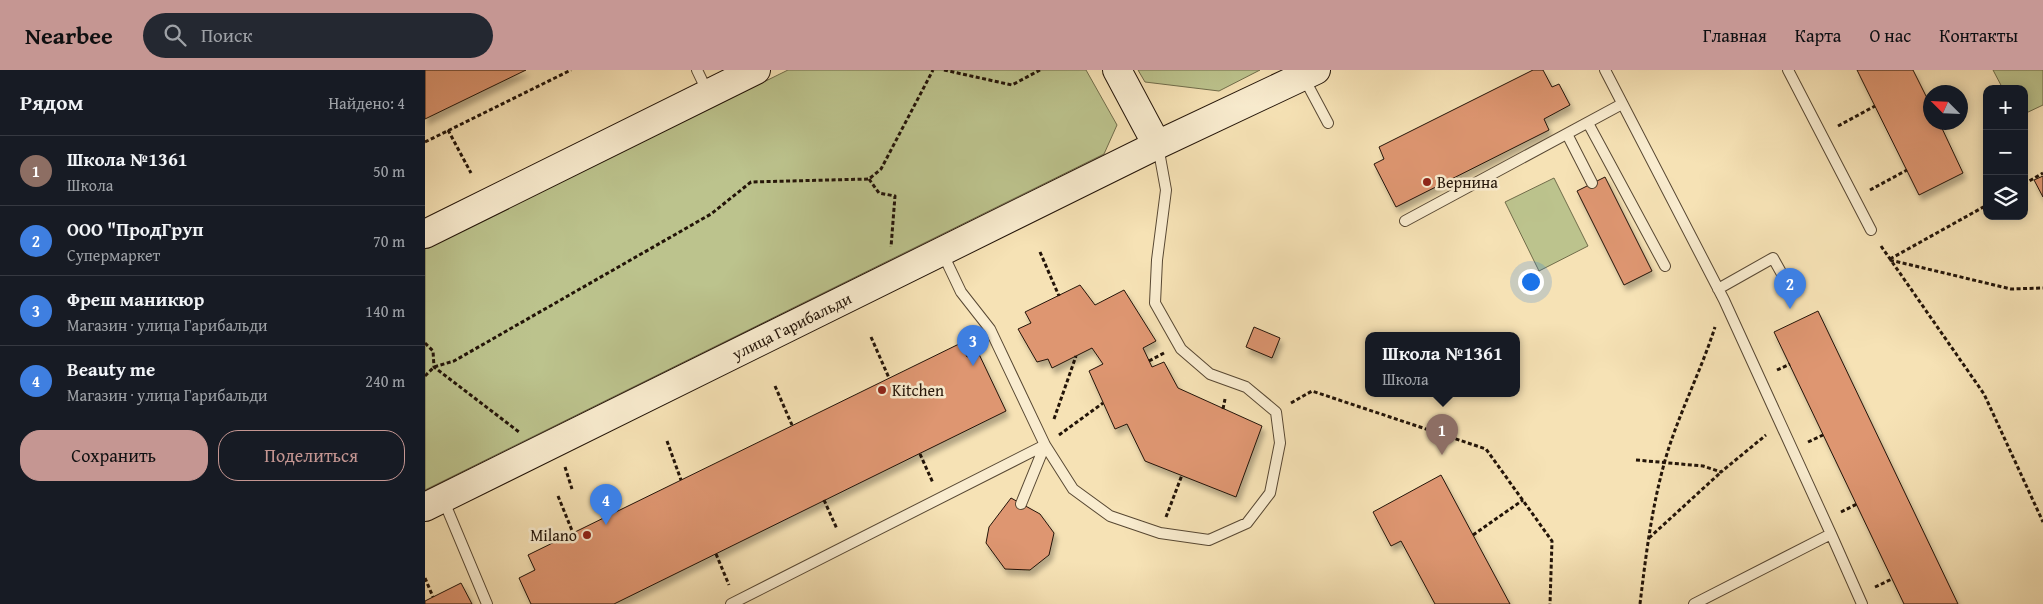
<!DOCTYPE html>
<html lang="ru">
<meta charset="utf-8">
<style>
:root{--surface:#171b24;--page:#242831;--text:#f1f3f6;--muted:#9ea1a6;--line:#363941;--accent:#c59692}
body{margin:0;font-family:"Gentium Book Plus",serif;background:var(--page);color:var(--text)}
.controls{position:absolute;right:15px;top:15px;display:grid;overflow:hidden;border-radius:10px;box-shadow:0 2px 12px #0003}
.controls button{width:45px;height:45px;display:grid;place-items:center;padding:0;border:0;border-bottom:1px solid var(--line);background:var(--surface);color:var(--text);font:25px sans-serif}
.compass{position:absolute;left:1498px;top:15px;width:45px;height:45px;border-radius:50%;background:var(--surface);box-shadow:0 2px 12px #0003;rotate:294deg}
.you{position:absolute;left:1105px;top:211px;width:18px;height:18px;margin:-12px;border:4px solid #fff;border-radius:50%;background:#1a73e8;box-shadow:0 0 0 8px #1a73e833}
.badge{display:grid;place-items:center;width:32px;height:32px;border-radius:50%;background:var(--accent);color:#fff;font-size:16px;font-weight:700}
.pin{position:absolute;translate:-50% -41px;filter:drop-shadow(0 1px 2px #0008)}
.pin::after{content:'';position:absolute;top:26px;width:18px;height:15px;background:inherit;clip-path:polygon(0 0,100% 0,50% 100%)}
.popup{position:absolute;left:940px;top:262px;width:155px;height:65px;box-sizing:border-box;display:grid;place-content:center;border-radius:10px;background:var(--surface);filter:drop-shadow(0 1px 4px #0005);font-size:16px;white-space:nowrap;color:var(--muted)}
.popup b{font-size:19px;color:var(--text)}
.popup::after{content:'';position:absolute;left:50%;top:100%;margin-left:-10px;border:10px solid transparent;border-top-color:var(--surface)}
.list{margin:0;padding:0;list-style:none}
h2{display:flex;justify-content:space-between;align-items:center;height:65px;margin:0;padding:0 20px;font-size:21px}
h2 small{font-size:16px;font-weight:400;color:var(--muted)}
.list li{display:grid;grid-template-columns:32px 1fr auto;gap:15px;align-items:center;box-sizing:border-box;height:70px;padding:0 20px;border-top:1px solid var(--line)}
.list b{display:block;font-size:19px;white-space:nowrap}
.list p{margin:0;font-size:16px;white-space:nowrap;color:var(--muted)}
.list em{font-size:16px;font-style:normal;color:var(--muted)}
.actions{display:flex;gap:10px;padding:15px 20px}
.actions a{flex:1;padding:11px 0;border:1px solid var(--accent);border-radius:20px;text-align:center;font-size:18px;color:var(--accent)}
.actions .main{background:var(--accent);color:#111}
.icon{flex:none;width:28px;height:28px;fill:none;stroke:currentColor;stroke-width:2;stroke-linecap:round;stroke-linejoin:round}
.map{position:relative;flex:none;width:1618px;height:534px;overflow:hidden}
header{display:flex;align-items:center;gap:30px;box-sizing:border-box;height:70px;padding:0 25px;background:var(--accent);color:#111}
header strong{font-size:24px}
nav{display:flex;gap:28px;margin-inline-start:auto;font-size:18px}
.search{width:350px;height:45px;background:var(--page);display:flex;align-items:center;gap:12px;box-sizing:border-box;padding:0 18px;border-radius:28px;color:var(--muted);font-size:19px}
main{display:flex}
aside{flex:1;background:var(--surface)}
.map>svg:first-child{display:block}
.green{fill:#bcc38d;stroke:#706c4a}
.building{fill:#de9671;stroke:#231408;filter:url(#shadow)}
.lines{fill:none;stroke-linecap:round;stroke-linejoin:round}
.lane-casing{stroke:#584833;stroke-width:12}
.secondary-casing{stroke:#231408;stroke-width:30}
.path{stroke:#231408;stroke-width:3;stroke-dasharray:4 2.5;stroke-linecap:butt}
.lane{stroke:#f9eccf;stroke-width:10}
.secondary{stroke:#f9eccf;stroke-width:28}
.poi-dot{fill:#8f2418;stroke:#f9eccf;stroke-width:2}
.labels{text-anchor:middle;stroke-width:5;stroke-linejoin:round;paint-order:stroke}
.poi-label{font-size:16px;fill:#231408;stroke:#f9eccf;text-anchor:start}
.street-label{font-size:16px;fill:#231408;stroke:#f9eccf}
</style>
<header>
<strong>Nearbee</strong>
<div class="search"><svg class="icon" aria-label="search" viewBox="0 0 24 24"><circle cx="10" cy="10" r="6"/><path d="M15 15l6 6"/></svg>Поиск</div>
<nav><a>Главная</a><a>Карта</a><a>О нас</a><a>Контакты</a></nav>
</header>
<main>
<aside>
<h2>Рядом<small>Найдено: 4</small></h2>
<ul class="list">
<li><span class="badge" style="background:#8d6e63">1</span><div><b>Школа №1361</b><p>Школа</p></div><em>50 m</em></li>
<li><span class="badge" style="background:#3f7fe0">2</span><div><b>ООО &quot;ПродГруп</b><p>Супермаркет</p></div><em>70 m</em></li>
<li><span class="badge" style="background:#3f7fe0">3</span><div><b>Фреш маникюр</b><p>Магазин · улица Гарибальди</p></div><em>140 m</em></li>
<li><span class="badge" style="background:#3f7fe0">4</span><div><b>Beauty me</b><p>Магазин · улица Гарибальди</p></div><em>240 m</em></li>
</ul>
<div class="actions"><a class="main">Сохранить</a><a>Поделиться</a></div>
</aside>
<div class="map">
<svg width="1618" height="534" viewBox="0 0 1618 534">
<defs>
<filter id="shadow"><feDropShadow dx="3" dy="5.5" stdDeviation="2.5" flood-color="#0004"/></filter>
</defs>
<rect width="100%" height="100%" fill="#f6e2b5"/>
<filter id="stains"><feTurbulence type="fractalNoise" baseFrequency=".004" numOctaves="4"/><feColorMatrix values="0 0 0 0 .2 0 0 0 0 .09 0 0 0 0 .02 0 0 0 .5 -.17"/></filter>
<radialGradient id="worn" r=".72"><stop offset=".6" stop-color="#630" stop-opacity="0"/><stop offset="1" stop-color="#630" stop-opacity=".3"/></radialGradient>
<path class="green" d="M363,0H661L692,55L679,84L0,420V179Z
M713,0H835L794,21L720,12Z
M1568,0H1618V35L1599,44V19H1578Z
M1129,108L1163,176L1114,201L1080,132Z"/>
<path class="building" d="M0,0H101L0,49Z
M1108,0H1118L1127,17L1134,14L1145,35L1119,49L1124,60L971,137L949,94L959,89L954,77Z
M1432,0H1488L1506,36V52H1514L1538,103L1494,125Z
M1618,106V127L1609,110Z
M1180,107L1227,201L1199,215L1152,121Z
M655,215L670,235L699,220L731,271L718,278L727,297L739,292L753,318L837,356L811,427L720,391L702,354L690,359L664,301L678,294L667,278L627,298L623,289L612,292L593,259L606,253L600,242Z
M1393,241L1533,534H1479L1349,262Z
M829,257L855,268L847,288L821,277Z
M536,273L542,287L553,282L581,341L189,534H106L94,508L110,500L103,485Z
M1016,405L1048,465L1085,534H1010L976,471L966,476L948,442Z
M586,428L615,444L629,463L624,485L605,500L580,499L561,473L564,457Z
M36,513L47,534H0V531Z"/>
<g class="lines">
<defs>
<path id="lane" d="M272,0L283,23
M1180,0L1299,230L1406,464L1269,534
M1363,0L1446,160
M879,8L903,53
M1163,53L1240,196
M1142,64L1167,113
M980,151L1197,34
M517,182L536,222L565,259L620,375L648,419L685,446L735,463L784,470L822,453L845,423L855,373L851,342L821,317L785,304L756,279L730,233L732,190L741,120L733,76
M1293,219L1348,188L1367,222
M18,429L62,534
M596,434L620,375
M1406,464L1437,534
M306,534L620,375"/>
<g id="secondary">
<path d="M692,0L732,75"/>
<path d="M0,164L331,0"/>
<path id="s1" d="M0,437L732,75L891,0"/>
</g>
</defs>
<use href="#lane" class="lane-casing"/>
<use href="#secondary" class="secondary-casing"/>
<path class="path" d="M519,0L587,15L615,0
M1413,56L1450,36
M23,60L46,103
M0,72L146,0
M444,109L454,123L470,126L466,177
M1599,114L1618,103
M1445,120L1482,100
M1456,176L1559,324L1618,452
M615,182L634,226
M1465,189L1562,135
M1465,190L1586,219L1618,218
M446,267L464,308
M0,273L8,281L9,297L94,362
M724,291L739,283
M1352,300L1365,294
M0,306L9,297L29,291L286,144L326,112L444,109L456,99L508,0
M350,316L367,355
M866,333L887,321L1061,379L1127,471L1125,534
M798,339L800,329
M629,349L651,286
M634,365L678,333
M242,371L256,410
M1383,372L1398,365
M495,384L508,413
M1211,390L1278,396L1296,402L1341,365
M140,397L147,419
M133,426L148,463
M399,430L412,459
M1416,442L1432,434
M741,447L757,405
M1048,465L1098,430
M1224,468L1295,403
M291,484L304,515
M0,508L8,527
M1450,517L1467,509
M1215,534C1221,484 1227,435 1241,387C1254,343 1276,301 1290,257"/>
<use href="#lane" class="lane"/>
<use href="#secondary" class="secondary"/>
</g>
<g class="poi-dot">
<circle cx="1002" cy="112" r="5"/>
<circle cx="457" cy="320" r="5"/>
<circle cx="162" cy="465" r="5"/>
</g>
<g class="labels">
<g class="poi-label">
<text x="1012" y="118">Вернина</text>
<text x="467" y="326">Kitchen</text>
<text x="152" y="471" text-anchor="end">Milano</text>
</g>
<g class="street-label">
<text dy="6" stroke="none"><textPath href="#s1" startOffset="409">улица Гарибальди</textPath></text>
</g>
</g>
<rect width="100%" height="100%" filter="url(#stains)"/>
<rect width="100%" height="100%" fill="url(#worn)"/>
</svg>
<div class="controls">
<button>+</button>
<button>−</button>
<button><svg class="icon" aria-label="layers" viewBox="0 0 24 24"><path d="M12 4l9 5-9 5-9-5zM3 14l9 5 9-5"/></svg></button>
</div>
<svg class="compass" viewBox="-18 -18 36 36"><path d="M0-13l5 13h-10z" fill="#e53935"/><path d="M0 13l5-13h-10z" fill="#9ea1a6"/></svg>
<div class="you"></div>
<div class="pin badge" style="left:1017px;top:385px;background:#8d6e63">1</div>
<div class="popup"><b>Школа №1361</b>Школа</div>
<div class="pin badge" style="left:1365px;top:239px;background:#3f7fe0">2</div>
<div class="pin badge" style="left:548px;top:296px;background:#3f7fe0">3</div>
<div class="pin badge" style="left:181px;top:455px;background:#3f7fe0">4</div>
</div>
</main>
